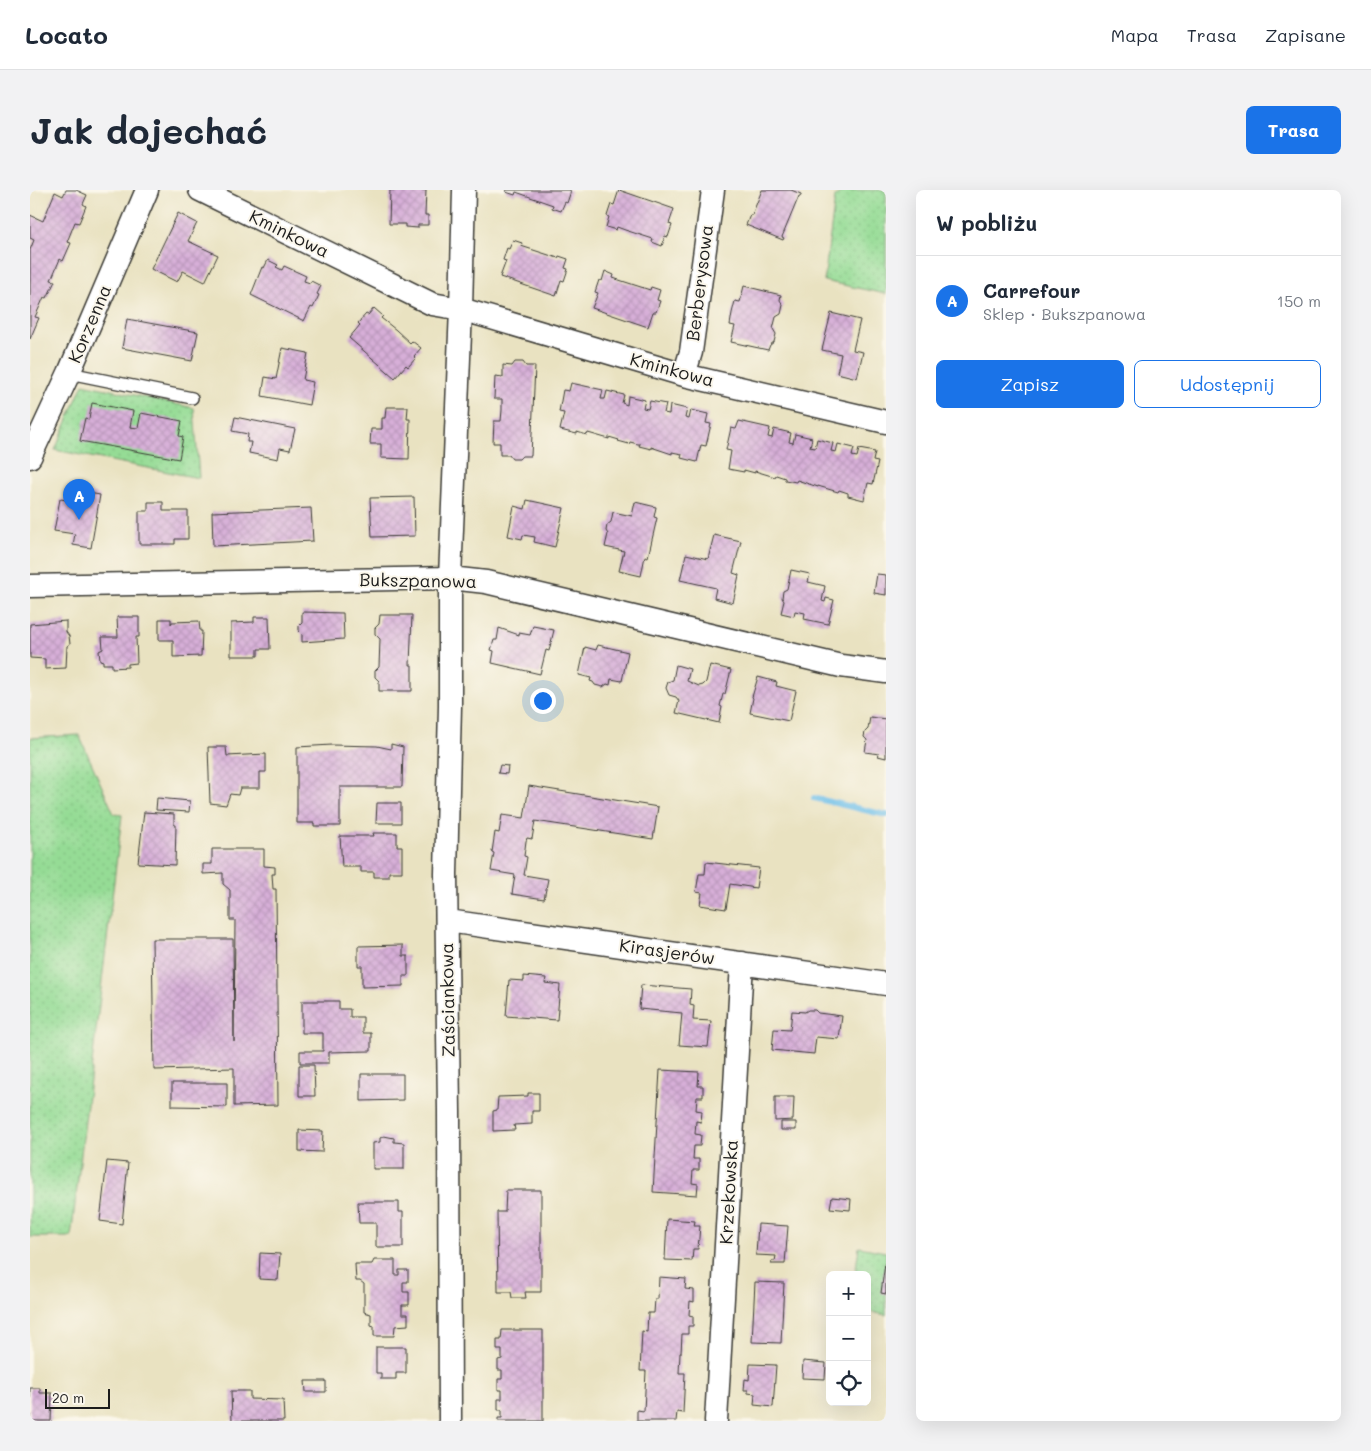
<!DOCTYPE html>
<html lang="pl">
<meta charset="utf-8">
<style>
:root{--surface:#fff;--page:#f2f2f3;--text:#1f2937;--muted:#747a83;--line:#e0e1e3;--accent:#1a73e8}
body{margin:0;font-family:Mali,sans-serif;background:var(--page);color:var(--text)}
.controls{position:absolute;right:15px;bottom:15px;display:grid;overflow:hidden;border-radius:8px;box-shadow:0 5px 20px #0002}
.controls button{width:45px;height:45px;display:grid;place-items:center;padding:0;border:0;border-bottom:1px solid var(--line);background:var(--surface);color:var(--text);font:25px sans-serif}
.scale{position:absolute;left:15px;bottom:12px;width:65px;box-sizing:border-box;padding-left:5px;border:2px solid #1c1c1c;border-top:0;font-size:14px;line-height:18px;white-space:nowrap;color:#1c1c1c;-webkit-text-stroke:4px #fbf7ec;paint-order:stroke}
.you{position:absolute;left:512px;top:510px;width:18px;height:18px;margin:-12px;border:4px solid #fff;border-radius:50%;background:#1a73e8;box-shadow:0 0 0 8px #1a73e833}
.badge{display:grid;place-items:center;width:32px;height:32px;border-radius:50%;background:var(--accent);color:#fff;font-size:16px;font-weight:700}
.pin{position:absolute;translate:-50% -41px;filter:drop-shadow(0 1px 2px #0008)}
.pin::after{content:'';position:absolute;top:26px;width:18px;height:15px;background:inherit;clip-path:polygon(0 0,100% 0,50% 100%)}
.list{margin:0;padding:0;list-style:none}
h2{display:flex;justify-content:space-between;align-items:center;height:65px;margin:0;padding:0 20px;font-size:21px}
h2 small{font-size:16px;font-weight:400;color:var(--muted)}
.list li{display:grid;grid-template-columns:32px 1fr auto;gap:15px;align-items:center;box-sizing:border-box;height:90px;padding:0 20px;border-top:1px solid var(--line)}
.list b{display:block;font-size:19px;white-space:nowrap}
.list p{margin:0;font-size:16px;white-space:nowrap;color:var(--muted)}
.list em{font-size:16px;font-style:normal;color:var(--muted)}
.actions{display:flex;gap:10px;padding:15px 20px}
.actions a{flex:1;padding:11px 0;border:1px solid var(--accent);border-radius:8px;text-align:center;font-size:18px;color:var(--accent)}
.actions .main{background:var(--accent);color:#fff}
.icon{flex:none;width:28px;height:28px;fill:none;stroke:currentColor;stroke-width:2;stroke-linecap:round;stroke-linejoin:round}
.map{position:relative;flex:none;width:856px;height:1231px;overflow:hidden;border-radius:8px}
header{display:flex;align-items:center;gap:30px;box-sizing:border-box;height:70px;padding:0 25px;background:var(--surface);border-bottom:1px solid var(--line)}
header strong{font-size:24px}
nav{display:flex;gap:28px;margin-inline-start:auto;font-size:18px}
.intro{display:flex;align-items:center;justify-content:space-between;box-sizing:border-box;height:120px;padding:0 30px}
h1{margin:0;font-size:35px}
.button{padding:12px 22px;border-radius:8px;background:var(--accent);color:#fff;font-size:18px;font-weight:700}
main{display:flex;gap:30px;padding:0 30px}
aside{flex:1;background:var(--surface);border-radius:8px;box-shadow:0 5px 20px #0002}
.map>svg:first-child{display:block}
.grass{fill:url(#grass-dots);stroke:#587c58}
.lines{fill:none;stroke-linecap:round;stroke-linejoin:round}
.stream{stroke:#6dbfe9;stroke-width:6}
.building{fill:url(#building-cross-hatch)}
.lane-casing{stroke:#3b3a35;stroke-width:14}
.street-casing{stroke:#3b3a35;stroke-width:25}
.lane{stroke:#fff;stroke-width:11}
.street{stroke:#fff;stroke-width:22}
.labels{text-anchor:middle;stroke-width:4;stroke-linejoin:round;paint-order:stroke}
.street-label{font-size:18px;fill:#1c1c1c;stroke:#fbf7ec}
</style>
<header>
<strong>Locato</strong>
<nav><a>Mapa</a><a>Trasa</a><a>Zapisane</a></nav>
</header>
<div class="intro"><h1>Jak dojechać</h1><a class="button">Trasa</a></div>
<main>
<div class="map">
<svg width="856" height="1231" viewBox="0 0 856 1231">
<defs>
<pattern id="grass-dots" width="8" height="8" patternUnits="userSpaceOnUse" patternTransform="scale(1.25)"><rect width="8" height="8" fill="#95dc95"/><path d="M2 2h.1M6 6h.1" fill="none" stroke="#80bc80" stroke-width="1.8" stroke-linecap="round"/></pattern>
<pattern id="building-cross-hatch" width="8" height="8" patternUnits="userSpaceOnUse" patternTransform="scale(1.25)"><rect width="8" height="8" fill="#d7afd8"/><path d="M0 0l8 8M0 8l8-8" fill="none" stroke="#b896b9"/></pattern>
</defs>
<rect width="100%" height="100%" fill="#fbf7ec"/>
<filter id="ink" filterUnits="userSpaceOnUse"><feTurbulence type="fractalNoise" baseFrequency=".02" numOctaves="2"/><feDisplacementMap in="SourceGraphic" scale="10" xChannelSelector="R" yChannelSelector="G"/><feConvolveMatrix kernelMatrix="1 2 1 2 8 2 1 2 1" color-interpolation-filters="sRGB"/></filter>
<filter id="wash" filterUnits="userSpaceOnUse"><feTurbulence type="fractalNoise" baseFrequency=".0096" numOctaves="4" result="noise"/><feDisplacementMap in="SourceGraphic" scale="20" xChannelSelector="R" yChannelSelector="G"/><feGaussianBlur stdDeviation="1.12" result="paint"/><feColorMatrix in="noise" values="0 0 0 0 0 0 0 0 0 0 0 0 0 0 0 0 0 1.4 0 .05"/><feComposite in="paint" operator="in"/></filter>
<g filter="url(#wash)">
<rect width="100%" height="100%" fill="#e9e2c1"/>
<path class="grass" d="M813,0H856V104L794,91L805,7Z
M53,194L164,218L169,288L25,260Z
M49,545L84,624L92,625L41,1047H0V548Z
M829,1057L856,1062V1125L837,1121V1085H825Z"/>
<g class="lines">
<path class="stream" d="M784,608L856,625"/>
</g>
<g id="blocks">
<path class="building" d="M36,0H46L57,5L53,14L56,16L49,33L45,32L37,52L41,53L33,71L30,69L21,90L25,91L17,108L14,107L5,127L9,128L0,149V60L4,50L0,48V25L13,31L25,2L33,6Z
M360,0H396L395,25H398V35H388V38L375,37V34H359Z
M476,0H539L541,1L537,13L535,12L531,21L522,18L523,15L486,2L485,5L476,2Z
M589,0L644,19L639,34L642,35L638,47L635,46L632,56L622,52L623,49L595,40L587,37L586,40L576,37L579,27L577,26L581,14L584,15Z
M732,0H761L771,4V6H769L752,47L754,48L753,50L716,35L720,25H722Z
M148,23L167,33L158,51L188,65L175,92L153,81L147,92L121,79Z
M483,50L492,53L491,56L528,68L529,66L538,69L535,78L538,79L534,91L531,90L526,106L470,87L476,71L473,70L477,58L479,59Z
M238,70L248,75L246,77L252,80L254,76L276,86L274,91L280,93L281,91L291,96L287,104L289,105L283,118L281,117L274,131L221,105L232,77L234,78Z
M575,81L584,85L583,88L620,100L621,97L630,100L627,110L630,111L626,122H623L618,137L562,118L568,103L565,102L569,90L572,91Z
M714,96L751,105L750,110L753,115L751,124L746,127L743,139L746,144L744,152L740,155L738,160L701,152L705,136L700,135L702,123L705,111L710,112Z
M344,118L353,126L351,128L366,140L380,153L382,151L391,158L384,166L386,168L378,177L376,175L365,188L319,148L330,135L328,133L336,124L338,125Z
M801,123L830,130L823,160L833,162L827,188L807,183L811,164L792,160Z
M97,129L168,142L162,171L92,158Z
M252,158L278,163L273,190L283,192L279,215L232,206L235,187L246,189Z
M485,172H493L496,176H505L501,266H492L489,269H482L479,265H470V253H463L464,231H471L472,220V209H464L465,186L473,187V175L482,176Z
M541,193L573,200L571,209H575L577,201L594,205L592,213L597,215L598,206L615,210L613,218L618,219L620,211L636,214L634,223L639,224L640,215L657,219L655,228L659,229L661,220L678,224L676,233L681,234L676,256L671,255L667,272L651,268L652,264L642,262V264L621,257V259L609,256L610,254H608L600,252L599,254L588,251L589,250L579,247V249L558,243L557,245L547,242V244L530,240L534,223L529,222L533,200L539,201Z
M62,213L103,221L100,237L108,238L111,223L152,231L149,246L153,247L149,269L50,251L55,228L59,229Z
M356,217H378L377,229H380L379,269L351,268V254H340L341,239H352V228H355Z
M205,227L265,239L260,260L250,258L248,269L219,263L221,252H217L218,244L202,241Z
M709,231L740,238L738,247L742,248L744,239L761,243L759,252L763,253L765,244L782,248L780,257L785,258L787,249L803,253L801,261L806,262L808,254L824,258L822,266L827,267L829,259L845,262L843,271L848,272L843,294L838,293L834,310L818,306V303L809,300L808,302L788,296V297L767,290L766,292L755,290V288L746,285L745,287L725,281V283L714,280V282L698,279L701,261L696,260L701,238L706,239Z
M53,302L70,305L61,358L43,355L45,344L24,341L30,309L51,312Z
M384,307L385,346L342,347L340,308Z
M497,310L534,318L525,357L504,352L505,347L493,345L492,349L478,346L484,316L495,319Z
M118,312H133V321H158V349H145V354H109V321H118Z
M605,312L626,317L624,327L627,328L618,367L615,366L611,386L589,381L594,361L575,357L578,344L576,341L577,335L581,332L583,322L602,326Z
M281,318L283,351L183,356L182,322Z
M684,345L711,351L703,383L709,385L703,413L684,408L686,398L650,390L656,364L678,369Z
M761,380L780,384L778,392L795,396L792,411L795,412L796,408L804,410L798,434L774,429L775,423L765,421L764,426L751,423L754,411L752,408L753,401L757,399Z
M847,384L856,385V405L844,403Z
M272,422L313,423L314,449L272,452V444L269,441V436L272,433Z
M350,425H382L380,475H382V501H349V491L345,487V481L349,477L350,449L345,444V438L349,434Z
M87,427H109V447H106L107,473L98,474V477L82,478V474H73V471L70,470L69,461L73,459L72,447H88Z
M224,427H239L240,459H228V466H201V433L224,432Z
M129,429H141V434L142,432L169,431L170,441H172L171,466L143,467V450H129Z
M36,431V442L39,446L40,454L37,456L36,478L15,479V469L0,468V434Z
M503,436L524,440L519,461L516,460L510,484L462,473L464,461L461,460L464,450H467L469,438L489,445V443L500,445Z
M568,455L598,462L592,491L581,489L580,495L577,494L573,497L565,495L563,492L560,491L561,488L549,485L555,457L566,460Z
M646,475L660,479L657,491L669,496L673,495L676,492L680,475L701,480L695,504H693L690,516L692,517L689,533L646,523L649,511L646,507L639,505L636,498L638,492L643,490Z
M728,487L747,492L746,496L766,501L759,531L720,523L723,508L722,507Z
M840,527L856,529V568L848,566L849,564L835,562L837,550L834,547L835,542L838,539Z
M361,554L373,557L372,597H310V636H284V633H267V557L302,555L347,556L361,559Z
M178,557H196L197,566L236,564V582H230V598H210L208,605L200,604L196,615L180,613Z
M470,575L478,576L477,584L468,583Z
M499,596L628,617L623,649L505,631L502,649L497,648L496,651L494,666L497,667L494,685L518,689L514,709L482,704L485,685L461,681L464,663L462,662L465,642L469,643L472,625L494,628Z
M127,608L160,611L159,622L126,620Z
M347,613H371V633H346Z
M114,622L144,624V635H146L145,675L108,673Z
M343,643H367V656H372V682H359V687H344V682H331V677H312L310,646H344Z
M182,659H234V676L245,677V684H242L243,699H246L248,915L204,916V878L124,880L122,749H203L204,852L205,730H200V700L193,694V683L173,684V674H182Z
M676,672L729,678L726,698L700,694L696,719L670,715L672,703L666,702L669,684H675Z
M373,755V766H378V786H373V796L332,797V776H328V756Z
M494,786L516,788L515,793L530,795L527,830L476,826L479,790L494,791Z
M611,795L661,799L660,815L664,816L663,830L681,831L678,857L649,855L652,823L609,819Z
M272,811H309V819H320V827H333V843H341V861L299,862V873H270V861H293V843H272Z
M778,820H785L788,823L812,826L809,849L786,847L784,864L742,860L744,839L760,840L762,821L775,822Z
M269,875H284L285,906H269Z
M630,880L669,882L668,896H673V907H667L666,920L672,921L671,932L666,931L665,944L671,945L670,956H664L663,969H669V980H663L662,993L668,994L667,1005L623,1002Z
M331,884H373V910L331,911Z
M142,893H197V917L142,916Z
M498,903H509V921H502V934L484,935L485,940L463,941V921L467,920L468,907L498,906Z
M745,907H764L763,930L745,931Z
M751,932H766V940H751Z
M269,940L293,941L292,962L269,961Z
M354,946L364,948V952L374,953V979H343V953L350,952V948Z
M77,971L98,973L92,1034L70,1031Z
M476,1000H511V1102H495L496,1108H482L481,1102H468L467,1022H475Z
M802,1007L821,1009L820,1020L800,1018Z
M328,1012H369V1022H373V1057H346V1033H329Z
M637,1029L665,1031L664,1036H670L668,1059H663L662,1071L635,1070Z
M728,1034L758,1036L755,1074H741L742,1071H745L746,1066L726,1065Z
M230,1063L250,1064L248,1090L229,1089Z
M344,1070H365V1085H369V1080H378V1092H373V1102H379V1115H372V1124H378V1135L365,1136L364,1146H344V1136L341,1135V1124L334,1122V1094L330,1091H326L325,1074H342Z
M855,1073H856V1104L851,1103Z
M629,1087L656,1089L655,1099L664,1100V1112L660,1111L659,1125L663,1126V1136H658V1144H652L651,1163H650L649,1183H655L653,1223L647,1222L646,1231H607V1220L614,1221L616,1181H610L612,1141L617,1142L618,1123H624L625,1109H628Z
M725,1092L754,1093L751,1153L722,1152Z
M472,1140H513V1231H468V1228H472V1220H468V1209H472V1200H468V1189H472V1180H468V1170L472,1169V1160H467V1150H471Z
M346,1157H376V1183H366V1189H351V1183H346Z
M773,1171L796,1173L795,1189L772,1188Z
M720,1174L746,1175L743,1217L724,1215L725,1204L718,1203V1200H714L715,1189L719,1190Z
M275,1191H296V1202H276Z
M0,1198H10V1203H22L21,1231H0Z
M201,1201H220V1209L253,1210L254,1231H202Z"/>
</g>
</g>
<g filter="url(#ink)">
<use href="#blocks" fill-opacity="0" stroke="#3b3a35" stroke-width="1"/>
<g class="lines">
<defs>
<path id="lane" d="M39,183L162,208"/>
<path id="street" d="M170,0L402,114L431,119L654,185L856,232
M654,185L661,162L683,0
M0,267L39,183L117,0
M0,396L420,388L456,392L811,476L856,482
M418,731L856,794
M420,1231L419,921L416,684L420,516V388L431,119L434,0
M686,1231L712,773"/>
</defs>
<use href="#lane" class="lane-casing"/>
<use href="#street" class="street-casing"/>
<use href="#lane" class="lane"/>
<use href="#street" class="street"/>
</g>
</g>
<g class="labels">
<g class="street-label">
<text transform="translate(259 44) rotate(26)" y="6">Kminkowa</text>
<text transform="translate(670 93) rotate(-83)" y="6">Berberysowa</text>
<text transform="translate(60 134) rotate(-67)" y="6">Korzenna</text>
<text transform="translate(642 180) rotate(15)" y="6">Kminkowa</text>
<text transform="translate(388 391) rotate(1)" y="6">Bukszpanowa</text>
<text transform="translate(637 762) rotate(8)" y="6">Kirasjerów</text>
<text transform="translate(418 810) rotate(-91)" y="6">Zaściankowa</text>
<text transform="translate(699 1002) rotate(-87)" y="6">Krzekowska</text>
</g>
</g>
</svg>
<div class="controls">
<button>+</button>
<button>−</button>
<button><svg class="icon" aria-label="locate" viewBox="0 0 24 24"><circle cx="12" cy="12" r="6"/><path d="M12 2v4M12 18v4M2 12h4M18 12h4"/></svg></button>
</div>
<div class="scale">20 m</div>
<div class="you"></div>
<div class="pin badge" style="left:49px;top:330px">A</div>
</div>
<aside>
<h2>W pobliżu<small></small></h2>
<ul class="list">
<li><span class="badge">A</span><div><b>Carrefour</b><p>Sklep · Bukszpanowa</p></div><em>150 m</em></li>
</ul>
<div class="actions"><a class="main">Zapisz</a><a>Udostępnij</a></div>
</aside>
</main>
